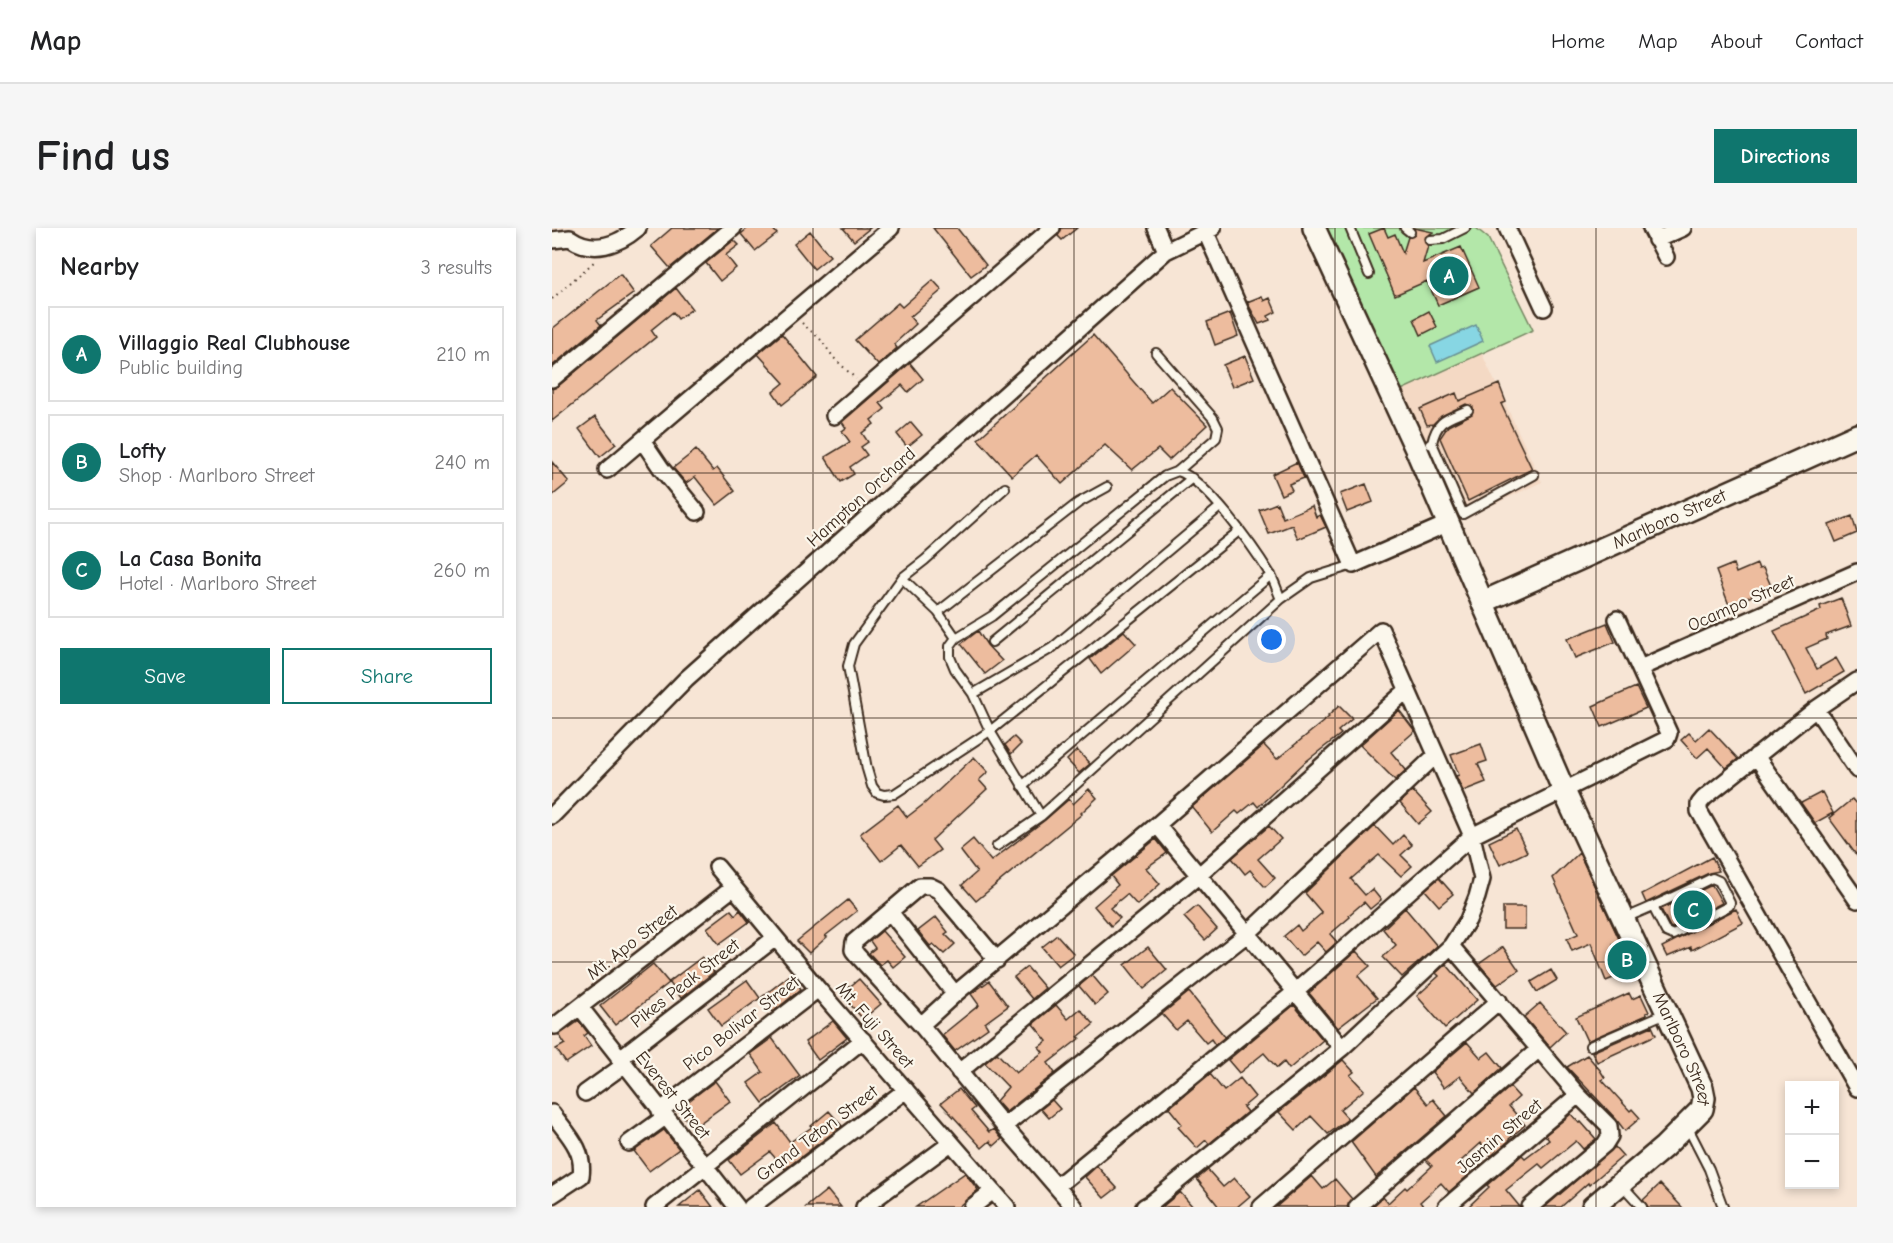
<!DOCTYPE html>
<meta charset="utf-8">
<style>
:root{--surface:#fff;--page:#f6f6f6;--text:#202124;--muted:#757577;--line:#e0e0e0;--accent:#0f766e}
body{margin:0;font-family:"Comic Neue",sans-serif;background:var(--page);color:var(--text)}
.controls{position:absolute;right:18px;bottom:18px;display:grid;overflow:hidden;border-radius:0px;box-shadow:0 3px 9px #0003}
.controls button{width:54px;height:54px;display:grid;place-items:center;padding:0;border:0;border-bottom:2px solid var(--line);background:var(--surface);color:var(--text);font:30px sans-serif}
.you{position:absolute;left:720px;top:412px;width:21px;height:21px;margin:-15px;border:4px solid #fff;border-radius:50%;background:#1a73e8;box-shadow:0 0 0 9px #1a73e833}
.badge{display:grid;place-items:center;width:39px;height:39px;border-radius:50%;background:var(--accent);color:#fff;font-size:20px;font-weight:700}
.pin{position:absolute;translate:-50% -50%;border:3px solid #fff;box-shadow:0 2px 6px #0006}
.list{margin:0;padding:0;list-style:none}
h2{display:flex;justify-content:space-between;align-items:center;height:78px;margin:0;padding:0 24px;font-size:26px}
h2 small{font-size:20px;font-weight:400;color:var(--muted)}
.list li{display:grid;grid-template-columns:39px 1fr auto;gap:18px;align-items:center;box-sizing:border-box;height:96px;margin:0 12px 12px;padding:0 12px;border:2px solid var(--line);border-radius:0px}
.list b{display:block;font-size:22px;white-space:nowrap}
.list p{margin:0;font-size:20px;white-space:nowrap;color:var(--muted)}
.list em{font-size:20px;font-style:normal;color:var(--muted)}
.actions{display:flex;gap:12px;padding:18px 24px}
.actions a{flex:1;padding:14px 0;border:2px solid var(--accent);border-radius:0px;text-align:center;font-size:21px;color:var(--accent)}
.actions .main{background:var(--accent);color:#fff}
.map{position:relative;flex:none;width:1305px;height:979px;overflow:hidden;border-radius:0px}
header{display:flex;align-items:center;gap:36px;box-sizing:border-box;height:84px;padding:0 30px;background:var(--surface);border-bottom:2px solid var(--line)}
header strong{font-size:28px}
nav{display:flex;gap:33px;margin-inline-start:auto;font-size:21px}
.intro{display:flex;align-items:center;justify-content:space-between;box-sizing:border-box;height:144px;padding:0 36px}
h1{margin:0;font-size:42px}
.button{padding:15px 27px;border-radius:0px;background:var(--accent);color:#fff;font-size:21px;font-weight:700}
main{display:flex;gap:36px;padding:0 36px}
aside{flex:1;background:var(--surface);border-radius:0px;box-shadow:0 3px 9px #0003}
.map>svg:first-child{display:block}
.built{fill:#f4d9c4}
.green{fill:#b3e7a9;stroke:#778864;stroke-width:1.5}
.water{fill:#87d6e3;stroke:#699194;stroke-width:1.5}
.building{fill:#edbc9e;stroke:#3b2a1e;stroke-width:1.5}
.lines{fill:none;stroke-linecap:round;stroke-linejoin:round}
.lane-casing{stroke:#3b2a1e;stroke-width:12}
.street-casing{stroke:#3b2a1e;stroke-width:20}
.secondary-casing{stroke:#3b2a1e;stroke-width:26}
.path{stroke:#3b2a1e;stroke-width:2;stroke-dasharray:1.5 4.5;stroke-linecap:butt}
.lane{stroke:#fbf7ec;stroke-width:8}
.street{stroke:#fbf7ec;stroke-width:15}
.secondary{stroke:#fbf7ec;stroke-width:21}
.grid{fill:none;stroke:#3b2a1e;stroke-width:1.5;stroke-opacity:0.55}
.labels{text-anchor:middle;stroke-width:4.5;stroke-linejoin:round;paint-order:stroke}
.street-label{font-size:18px;fill:#3b2a1e;stroke:#fbf7ec}
</style>
<header>
<strong>Map</strong>
<nav><a>Home</a><a>Map</a><a>About</a><a>Contact</a></nav>
</header>
<div class="intro"><h1>Find us</h1><a class="button">Directions</a></div>
<main>
<aside>
<h2>Nearby<small>3 results</small></h2>
<ul class="list">
<li><span class="badge">A</span><div><b>Villaggio Real Clubhouse</b><p>Public building</p></div><em>210 m</em></li>
<li><span class="badge">B</span><div><b>Lofty</b><p>Shop · Marlboro Street</p></div><em>240 m</em></li>
<li><span class="badge">C</span><div><b>La Casa Bonita</b><p>Hotel · Marlboro Street</p></div><em>260 m</em></li>
</ul>
<div class="actions"><a class="main">Save</a><a>Share</a></div>
</aside>
<div class="map">
<svg width="1305" height="979" viewBox="0 0 1305 979">
<rect width="100%" height="100%" fill="#f7e5d5"/>
<filter id="ink" filterUnits="userSpaceOnUse"><feTurbulence type="fractalNoise" baseFrequency=".0167" numOctaves="2"/><feDisplacementMap in="SourceGraphic" scale="12" xChannelSelector="R" yChannelSelector="G"/><feConvolveMatrix kernelMatrix="1 2 1 2 8 2 1 2 1" color-interpolation-filters="sRGB"/></filter>
<g filter="url(#ink)">
<path class="built" d="M930,126L990,254L908,292L845,164Z"/>
<path class="green" d="M764,0H924L936,10L981,102L845,164Z"/>
<path class="water" d="M924,97L931,113L885,134L878,118Z"/>
<path class="building" d="M120,0H166L118,40L99,18Z
M196,0H220L225,6L203,23L189,6Z
M291,0H318L302,13Z
M381,0H405L434,37L419,48Z
M510,0H525L510,12L506,8Z
M832,0L836,9L843,6L851,25L856,9L863,7L862,0L881,4L872,10L873,15L876,18L871,35L909,19L927,59L886,77L875,53L843,67L817,6Z
M258,3L278,28L262,41L242,16Z
M182,12L187,17L174,27L184,40L168,53L154,35Z
M68,46L82,65L45,92L49,97L0,138V101Z
M381,52L390,62L358,89L364,96L342,116L345,120L326,137L303,112L346,75L350,79Z
M124,60L140,81L126,91L121,84L99,102L104,109L0,193V161L6,158Z
M710,68L712,73L718,70L724,84L716,88L718,92L707,96L695,74Z
M877,83L885,99L869,107L862,91Z
M678,85L686,108L663,117L655,94Z
M230,106L265,149L230,177L221,164L232,155L206,126Z
M541,107L600,175L618,159L655,197L617,232L606,221L580,242L553,217L510,256L484,227L460,248L426,211Z
M693,128L702,150L680,159L671,137Z
M358,135L371,151L356,164L350,157L328,175L333,181L319,192L322,196L310,205L316,214L309,219L315,227L298,239L302,246L289,254L273,229L298,214L290,203L294,200L290,194Z
M947,156L954,174L949,176L980,241L916,273L888,210L896,198L920,186L921,179L914,176L889,188L881,196L875,197L868,181L904,165L907,173Z
M43,189L64,216L48,229L27,201Z
M359,194L370,207L355,219L345,206Z
M144,222L161,243L165,240L183,263L165,277L143,249L134,255L121,240Z
M0,234L17,254L0,268Z
M745,234L752,250L737,256L740,262L729,267L720,246Z
M814,256L821,274L795,284L788,266Z
M725,275L731,290L760,278L764,289L768,287L774,299L746,311L740,297L717,306L707,282Z
M1300,288L1305,305L1284,314L1277,297Z
M1181,336L1184,345L1205,336L1207,341L1211,340L1220,360L1177,377L1164,343Z
M1289,370L1299,398L1274,407L1275,411L1254,420L1265,441L1284,430L1292,444L1254,466L1222,403L1269,382L1268,378Z
M1055,395L1063,414L1023,430L1015,411Z
M426,403L435,417L450,433L433,446L409,416Z
M572,403L584,416L549,446L538,431Z
M1084,459L1094,480L1050,499L1041,478Z
M787,478L800,491L786,503L789,506L752,535L706,579L702,574L687,586L684,583L660,604L640,579L712,517L725,531L777,489L776,488Z
M847,482L863,503L839,524L854,542L843,552L808,517Z
M1157,500L1186,531L1174,540L1156,520L1145,530L1129,512L1137,505L1144,512Z
M462,509L469,516L459,526L453,517Z
M929,516L935,533L926,536L934,554L911,563L904,548L907,547L899,527Z
M525,522L538,536L527,545L515,532Z
M422,529L436,544L427,552L435,561L380,612L388,622L366,638L349,617L329,633L308,606L346,577L355,589L372,576Z
M537,561L545,570L529,585L530,586L424,673L410,657L425,644L408,622L421,611L439,633L493,592L517,571L521,576Z
M861,563L880,584L866,596L848,575Z
M1270,564L1281,585L1263,595L1249,575Z
M1300,571L1305,577V628L1277,590Z
M717,598L729,611L706,631L723,650L713,659L698,642L693,646L680,630Z
M823,598L841,617L851,607L860,617L849,627L860,638L849,648L827,627L799,651L813,667L820,661L829,672L818,681L812,674L797,687L798,689L778,706L785,714L774,724L765,714L749,728L732,708L745,697L749,703L770,685L753,665Z
M964,601L975,624L948,637L937,614Z
M604,611L615,625L594,640L608,656L585,677L575,666L558,680L568,690L559,698L542,678L566,657L559,648Z
M1027,625L1068,713L1061,716L1073,745L1054,753L1039,715L1020,723L1015,711L1026,706L1001,650Z
M1160,629L1167,643L1157,645L1094,675L1090,666Z
M887,650L901,666L887,678L873,662Z
M1160,657L1170,675L1121,700L1118,699L1109,681Z
M296,672L305,683L273,708L275,709L257,725L245,713Z
M645,678L665,701L653,712L632,689Z
M951,679H973V701H951Z
M853,680L885,718L850,749L831,729L844,717L831,701Z
M1184,681L1191,695L1140,722L1139,719L1115,729L1110,719Z
M179,682L183,687L188,682L197,694L167,716L155,700Z
M384,689L396,704L393,706L403,716L392,726L381,716L378,718L366,703Z
M330,703L353,729L341,739L335,732L328,737L317,725L323,720L318,713Z
M505,707L522,726L506,738L490,719Z
M596,719L615,742L592,761L573,737Z
M951,719L967,742L945,757L927,736Z
M804,723L818,738L806,748L825,770L786,800L757,765Z
M150,729L162,744L129,770L117,754Z
M101,736L117,755L63,797L48,778Z
M894,736L925,772L893,800L865,768L887,748L884,745Z
M475,739L493,760L480,771L462,749Z
M999,742L1005,752L985,764L979,754Z
M238,747L249,761L221,784L210,769Z
M540,747L556,766L543,777L527,758Z
M307,751L329,776L311,791L289,766Z
M195,752L208,770L169,798L156,780Z
M437,753L456,778L433,795L436,800L403,823L390,807L427,777L419,766Z
M637,764L673,809L663,817L659,811L654,815L635,793L624,802L610,786Z
M1077,765L1080,771L1089,767L1097,784L1094,785L1095,787L1035,813L1024,789Z
M988,775L1014,804L998,819L972,789Z
M504,777L516,791L528,781L542,796L526,809L528,810L496,835L503,845L454,884L444,873L456,859L433,835L445,825L464,845L491,824L487,819L495,813L481,796Z
M742,777L771,812L737,841L732,834L725,840L712,825L687,845L676,832Z
M27,793L36,805L32,808L39,818L14,835L4,821L13,816L7,807Z
M281,793L295,810L266,832L253,814Z
M1100,798L1104,807L1045,834L1040,824Z
M220,810L248,848L211,875L196,855L211,844L198,826Z
M915,814L929,830L937,824L950,840L922,865L908,848L892,860L880,844Z
M1035,827L1048,842L1053,850L1050,852L1078,883L1080,881L1088,890L1073,903L1064,891L1015,839Z
M791,832L802,844L798,847L812,862L788,882L796,891L776,906L759,888L744,902L727,884Z
M658,846L672,863L688,850L703,869L691,879L695,884L657,916L654,912L645,920L626,899L630,896L617,880Z
M163,853L178,873L141,900L126,881Z
M862,859L876,876L881,871L895,888L824,949L799,914Z
M958,859L967,869L957,878L973,897L957,911L958,912L939,928L929,915L909,933L919,945L897,964L889,955L868,974L872,979H820L831,969L836,975L853,959L855,961L880,938L874,932Z
M407,861L423,880L419,883L437,904L442,901L450,911L442,918L438,913L430,920L389,875Z
M500,872L508,881L497,890L489,881Z
M277,883L290,898L233,941L218,924L188,946L177,932L224,895L238,914L260,899L259,898Z
M1019,886L1027,895L1029,894L1044,911L1031,921L1024,913L991,940L987,936L954,962L968,979H916L937,959L935,957L970,927L973,930L997,912L993,907Z
M112,902L127,921L97,943L82,923Z
M1063,919L1071,928L1050,946L1037,957L1036,955L1009,979H993Z
M545,938L565,960L552,970L533,949Z
M656,942L671,959L682,950L698,968L685,979H667L645,951Z
M413,945L426,962L406,979H364Z
M760,948L771,961L783,951L800,971L795,979H724Z
M1108,956L1130,979H1096L1091,972Z
M148,962L161,979H127Z
M275,962L289,979H254Z
M628,964L641,979H610Z"/>
<g class="lines">
<defs>
<path id="lane" d="M798,0L817,46
M853,0L858,4
M878,12L891,11L913,0
M604,125L661,190L666,200L664,210L626,243
M880,215L911,286L982,247
M878,216L880,215C885,191 896,191 916,182
M453,260L373,332L350,350L302,416L296,438L315,541L320,558L325,565L332,567L342,566L438,503L687,303
M350,350L386,384
M404,410L440,388L613,248L626,243C654,252 702,320 718,346C723,354 725,363 729,371
M440,414L640,250
M421,466L500,420L668,279
M470,558L719,347
M489,588L438,503L421,466L403,441L398,429V418L404,410L386,384L526,275L555,259
M445,618L489,588L729,371L759,350L801,337
M1073,690C1103,678 1132,664 1160,650L1167,653L1178,675L1177,678L1121,707L1114,704L1101,679
M1038,818L1114,785
M1135,898L1157,941L1171,979
M1069,956L1090,979"/>
<path id="street" d="M604,0L614,23
M652,0L801,337L897,295
M955,0L992,80
M1099,0L1114,29
M0,12L18,10C41,26 66,17 86,0
M1104,12L1131,0
M0,151L181,0
M282,188L500,0
M90,212L109,240L145,284
M55,242L339,0
M1088,440L1305,344
M1305,453L1264,481L1152,570L1147,576V583L1305,860
M1264,481L1305,542
M1204,528L1305,672
M0,588L134,451L614,23L661,0
M605,597L790,820
M165,639L266,761L455,979
M338,684L403,766
M899,718L1026,867L1057,898L1058,908L1053,916L978,979
M445,732L386,662L378,658H368L302,714L301,722L305,727L369,797L452,898L522,979
M28,779L185,979
M369,797L403,766L605,597L829,402L920,608L930,651L925,669L916,692L899,718L790,820L599,975L592,979
M3,798L181,660
M67,831L223,710
M407,844L646,648L854,463
M33,865L72,837
M108,883L266,761
M0,885C15,906 33,921 29,948L0,967
M452,898L695,706L884,527
M77,915L113,889
M505,958L743,764L920,608L1115,511L1117,505L1065,391
M102,979L311,812
M199,979L354,862
M312,979L399,915
M420,979L441,963
M709,979L947,773
M805,979L987,821
M894,979L1026,867"/>
<g id="secondary">
<path id="s1" d="M762,0L865,223L1012,563L1150,860L1152,870L1150,881L1112,919L1041,979"/>
<path id="s2" d="M931,374L1305,207"/>
</g>
</defs>
<use href="#lane" class="lane-casing"/>
<use href="#street" class="street-casing"/>
<use href="#secondary" class="secondary-casing"/>
<path class="path" d="M0,71L44,32
M250,95L269,112L282,130L304,151"/>
<use href="#lane" class="lane"/>
<use href="#street" class="street"/>
<use href="#secondary" class="secondary"/>
</g>
</g>
<path class="grid" d="M261,0V979M522,0V979M783,0V979M1044,0V979M0,245H1305M0,490H1305M0,734H1305"/>
<g class="labels">
<g class="street-label">
<text transform="translate(309 269) rotate(-42)" y="6">Hampton Orchard</text>
<text dy="6" stroke="none"><textPath href="#s2" startOffset="204">Marlboro Street</textPath></text>
<text transform="translate(1189 375) rotate(-24)" y="6">Ocampo Street</text>
<text transform="translate(80 714) rotate(-38)" y="6">Mt. Apo Street</text>
<text transform="translate(133 755) rotate(-38)" y="6">Pikes Peak Street</text>
<text transform="translate(189 795) rotate(-38)" y="6">Pico Bolivar Street</text>
<text transform="translate(323 797) rotate(49)" y="6">Mt. Fuji Street</text>
<text dy="6" stroke="none"><textPath href="#s1" startOffset="900">Marlboro Street</textPath></text>
<text transform="translate(121 867) rotate(51)" y="6">Everest Street</text>
<text transform="translate(265 905) rotate(-37)" y="6">Grand Teton Street</text>
<text transform="translate(947 908) rotate(-40)" y="6">Jasmin Street</text>
</g>
</g>
</svg>
<div class="controls">
<button>+</button>
<button>−</button>
</div>
<div class="you"></div>
<div class="pin badge" style="left:897px;top:48px">A</div>
<div class="pin badge" style="left:1075px;top:732px">B</div>
<div class="pin badge" style="left:1141px;top:682px">C</div>
</div>
</main>
